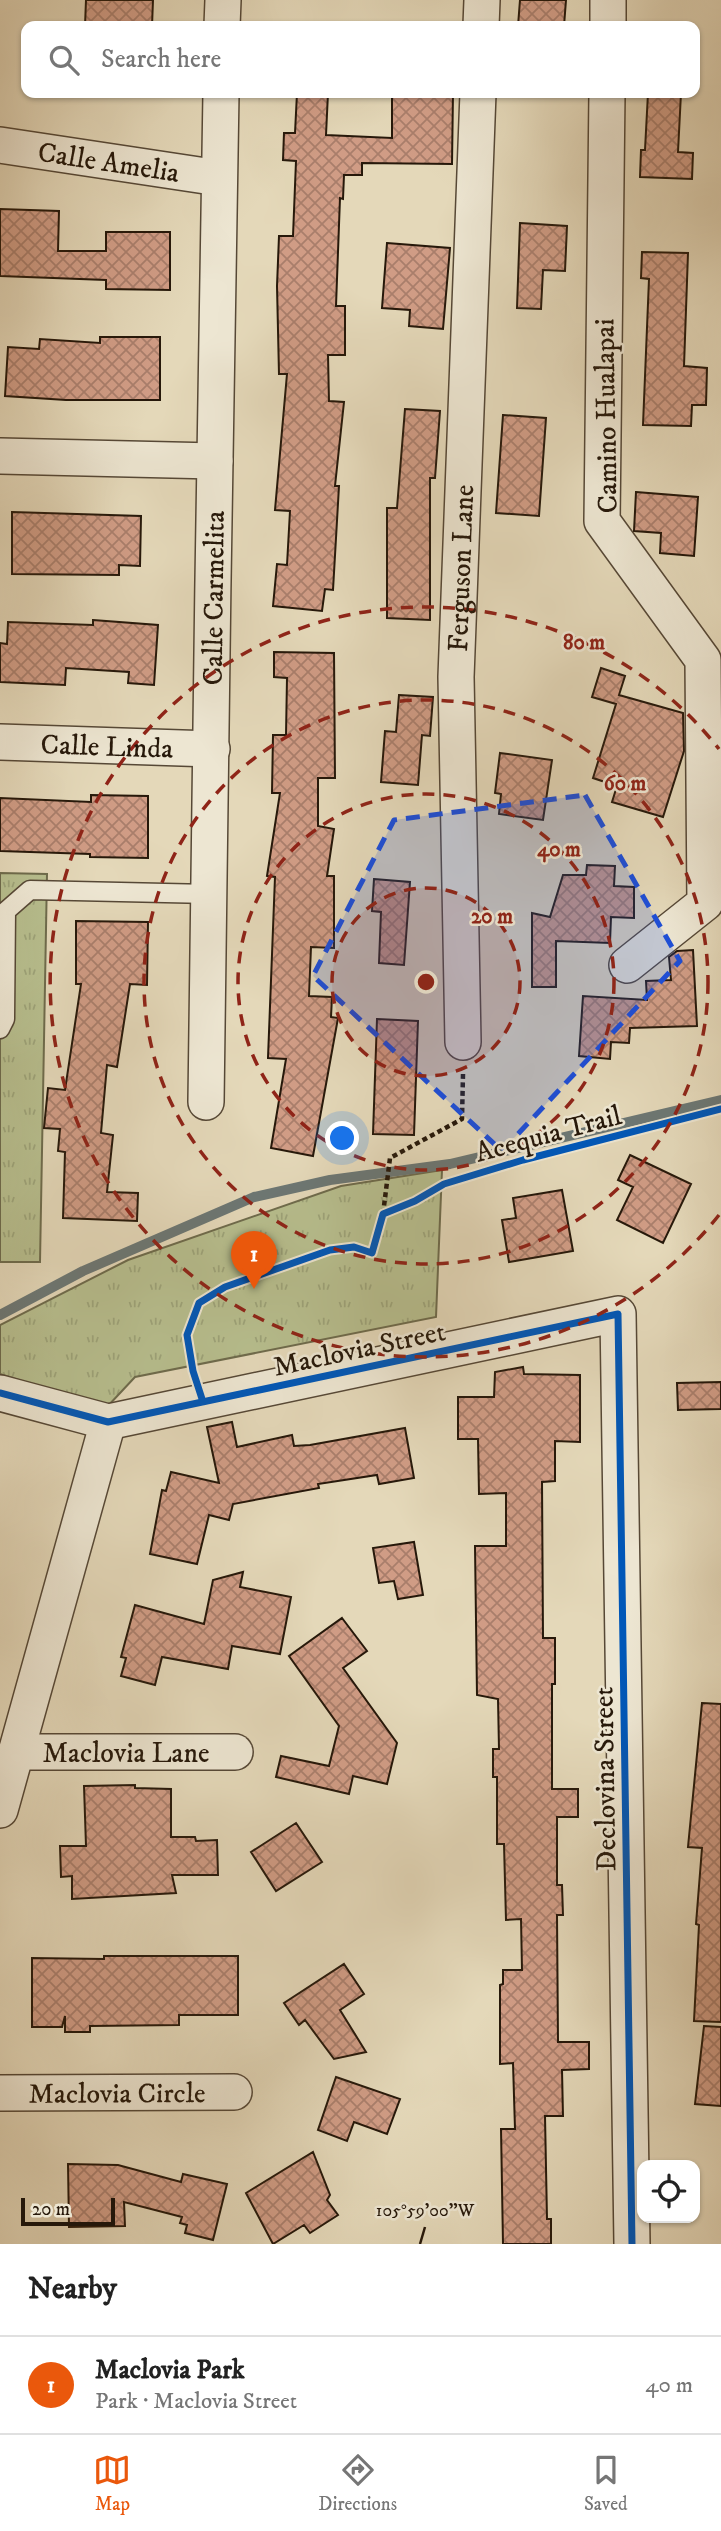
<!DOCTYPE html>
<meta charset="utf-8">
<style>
:root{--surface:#fff;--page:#f6f6f6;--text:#222;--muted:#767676;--line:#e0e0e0;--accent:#ea580c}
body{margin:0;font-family:"IM FELL DW Pica",serif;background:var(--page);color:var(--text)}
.controls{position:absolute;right:21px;bottom:21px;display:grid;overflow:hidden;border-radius:14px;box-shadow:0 2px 5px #0004}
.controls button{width:63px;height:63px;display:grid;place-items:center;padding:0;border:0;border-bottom:2px solid var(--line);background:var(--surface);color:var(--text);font:35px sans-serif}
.scale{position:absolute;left:21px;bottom:18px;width:94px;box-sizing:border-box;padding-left:7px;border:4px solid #26180a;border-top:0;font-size:19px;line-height:24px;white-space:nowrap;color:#26180a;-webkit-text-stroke:5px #ede6d2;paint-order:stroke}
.you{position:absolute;left:343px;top:1139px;width:24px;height:24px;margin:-18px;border:5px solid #fff;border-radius:50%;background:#1a73e8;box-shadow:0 0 0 10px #1a73e833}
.badge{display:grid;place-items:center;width:46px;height:46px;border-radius:50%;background:var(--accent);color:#fff;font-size:23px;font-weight:700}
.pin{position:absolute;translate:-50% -58px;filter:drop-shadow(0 2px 4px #0008)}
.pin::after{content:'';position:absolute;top:37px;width:24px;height:21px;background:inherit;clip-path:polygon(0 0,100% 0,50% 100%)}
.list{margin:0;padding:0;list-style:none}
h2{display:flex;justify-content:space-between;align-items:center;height:91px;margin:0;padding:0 28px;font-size:30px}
h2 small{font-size:23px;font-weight:400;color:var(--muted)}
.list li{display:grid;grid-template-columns:46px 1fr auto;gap:21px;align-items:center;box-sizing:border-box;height:98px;padding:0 28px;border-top:2px solid var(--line)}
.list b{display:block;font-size:26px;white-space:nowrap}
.list p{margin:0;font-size:23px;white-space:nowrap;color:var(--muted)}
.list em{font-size:23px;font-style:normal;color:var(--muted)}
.icon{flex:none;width:38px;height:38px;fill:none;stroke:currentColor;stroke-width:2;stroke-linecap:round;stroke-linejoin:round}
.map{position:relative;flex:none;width:721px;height:2244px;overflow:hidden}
.search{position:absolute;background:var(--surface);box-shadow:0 2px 5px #0004;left:21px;right:21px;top:21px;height:77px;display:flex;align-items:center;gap:18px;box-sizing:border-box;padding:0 24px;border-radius:14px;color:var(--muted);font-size:26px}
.sheet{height:189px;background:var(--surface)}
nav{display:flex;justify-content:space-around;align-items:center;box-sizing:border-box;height:98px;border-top:2px solid var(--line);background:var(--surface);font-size:19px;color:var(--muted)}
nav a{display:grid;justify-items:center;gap:4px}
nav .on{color:var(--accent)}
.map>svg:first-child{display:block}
.park{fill:url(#park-tufts);stroke:#6e6b4c;stroke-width:2}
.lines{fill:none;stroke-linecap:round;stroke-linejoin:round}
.stream{stroke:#6c7774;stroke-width:10}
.building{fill:url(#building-cross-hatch);stroke:#26180a;stroke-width:2}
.service-casing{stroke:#564836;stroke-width:21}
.minor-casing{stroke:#564836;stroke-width:38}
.path{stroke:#26180a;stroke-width:4.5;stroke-dasharray:5 3.5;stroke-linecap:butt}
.service{stroke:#ede6d2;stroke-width:18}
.minor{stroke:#ede6d2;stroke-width:35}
.cycleway-casing{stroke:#ede6d2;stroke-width:11}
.cycleway{stroke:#0057b8;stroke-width:7}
.marked{fill:#1d4ed8;fill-opacity:0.2;stroke:#1d4ed8;stroke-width:5;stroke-dasharray:14 9;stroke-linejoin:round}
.ticks{fill:none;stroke:#26180a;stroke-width:2.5}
.ring{fill:none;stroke:#8f2418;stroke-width:3.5;stroke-dasharray:12 9}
.labels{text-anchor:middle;stroke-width:5;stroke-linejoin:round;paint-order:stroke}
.street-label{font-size:28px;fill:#26180a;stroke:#ede6d2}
.ticks-label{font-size:18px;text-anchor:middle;fill:#26180a;stroke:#ede6d2;stroke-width:5;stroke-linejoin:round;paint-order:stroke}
.centre{fill:#8f2418;stroke:#ede6d2;stroke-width:3.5}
.ring-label{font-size:21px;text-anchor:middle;font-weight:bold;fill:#8f2418;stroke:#ede6d2;stroke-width:5;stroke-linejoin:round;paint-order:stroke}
</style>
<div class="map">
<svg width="721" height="2244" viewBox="0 0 721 2244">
<defs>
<pattern id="park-tufts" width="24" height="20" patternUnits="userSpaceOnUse" patternTransform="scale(1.75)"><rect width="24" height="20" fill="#b7be8e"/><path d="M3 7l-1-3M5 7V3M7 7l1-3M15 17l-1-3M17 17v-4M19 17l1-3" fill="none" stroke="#9da379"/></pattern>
<pattern id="building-cross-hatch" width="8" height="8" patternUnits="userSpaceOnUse" patternTransform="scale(1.75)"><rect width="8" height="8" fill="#d09c85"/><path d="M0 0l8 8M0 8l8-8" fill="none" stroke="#a97e6b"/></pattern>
</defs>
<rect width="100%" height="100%" fill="#e4d8b9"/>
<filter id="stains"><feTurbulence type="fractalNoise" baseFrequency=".00286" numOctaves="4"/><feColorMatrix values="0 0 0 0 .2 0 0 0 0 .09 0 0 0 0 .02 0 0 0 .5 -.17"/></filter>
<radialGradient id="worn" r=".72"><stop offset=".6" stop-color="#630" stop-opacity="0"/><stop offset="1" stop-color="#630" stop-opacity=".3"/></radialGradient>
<path class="park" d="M0,873L47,874L40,1262H0Z
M442,1170L436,1317L135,1377L106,1408L0,1374V1325L128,1260L341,1186Z"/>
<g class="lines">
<path class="stream" d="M0,1315L83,1271L254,1197L330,1180L450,1164L721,1100"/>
</g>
<path class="building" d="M86,0H153L152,26H85Z
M520,0H566L564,26H518Z
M297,93H328L326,135L392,138V93H453L452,164L362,163V175H344L343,199L340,198L336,306H345V355H328L329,401L344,402L335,486H339L333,590L325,589L322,611L273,606L277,564L287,565L290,511L275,510L287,374H279L277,286L279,236H293L296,161L283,160L284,133H295Z
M648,93H681L678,152L693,153L692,179L640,177L641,150H645Z
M0,209L59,211L58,251H106V232H170V290L106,289V280L0,276Z
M520,223L567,226L565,271L543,270L541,309L517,308Z
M387,243L450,248L443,329L409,326L410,310L382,308Z
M642,252L688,253L684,366L707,368L706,405H692L691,426L643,425L649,279L641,278Z
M100,337H160V400H66L5,396L8,347L39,349L40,339L100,343Z
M405,409L440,411L435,478H430V620L387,618V508H397Z
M503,415L546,418L539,516L496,513Z
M636,492L698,497L694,556L660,553L661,533L634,531Z
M12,512L141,516L140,566L119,565V575L12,574Z
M93,620L158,625L154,685L128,683L129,672L66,668L65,685L0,682V643L7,644L8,622L93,625Z
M274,652L334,653L335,778H318V826L334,829L327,876H334V948L311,947L309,996L332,997L331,1017L338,1018L313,1156L271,1148L286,1059L268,1058L275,877L267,876L280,793H272L273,735H286L287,678L274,677Z
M601,668L625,676L619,695L683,713L684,751L663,817L612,802L617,786L593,778L616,704L592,697Z
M399,695L433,697L430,736L422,735L418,785L381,782L385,731L396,732Z
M500,753L552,760L543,820L499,814L501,794L495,793Z
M91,795L148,796V858L90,857V854L0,851V798L91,802Z
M587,865L615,866L614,886L634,887V918L611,917L610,943L556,941V987H532V913L550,917L563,875H586Z
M374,879L410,882L404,965L379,963L381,912L372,911Z
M76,921L148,922L147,985L130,984L117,1067L107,1065L101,1133L113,1135L107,1192L138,1193L137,1221L63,1218L65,1152L58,1151L60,1129L44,1128L48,1088L65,1090L81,984H76Z
M693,950L697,1026L630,1028L629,1043L611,1042L610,1059L579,1056L583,996L647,1000L646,981L671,980L669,957L677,951Z
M377,1019L418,1021L414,1135L373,1134Z
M630,1155L691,1184L663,1243L617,1220L633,1187L618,1180Z
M562,1190L573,1251L509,1262L502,1220L516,1218L513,1198Z
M523,1367L524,1374L580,1375V1442L555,1441V1481L542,1482L543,1638H555V1684H552V1789H578V1817H557V1885H562L563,1915H557L558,2042H589V2069L562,2070L563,2116H545L547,2219H551V2244H503L501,2129H515L513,2063L500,2064V1985L503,1984V1970H522L521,1919L506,1920L504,1844H497V1777H493V1749H499L498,1699L477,1695L475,1546H506V1493L479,1494L478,1439H458V1397H494L495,1372Z
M721,1382V1409L678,1410L677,1383Z
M232,1422L237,1447L292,1435L294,1446L310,1445L405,1428L414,1478L379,1484L377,1475L318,1484L319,1488L233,1504L229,1520L209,1515L197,1564L150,1554L162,1490L166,1491L171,1472L219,1483L207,1427Z
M414,1542L423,1595L398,1599L394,1581L379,1583L373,1548Z
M243,1572L240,1587L291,1597L280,1654L232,1646L228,1669L162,1657L155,1685L121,1676L126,1658L121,1657L135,1605L204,1624L213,1580Z
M342,1618L367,1651L343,1668L397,1743L387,1784L353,1776L349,1794L276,1777L281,1756L329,1766L339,1726L289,1656Z
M702,1703L721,1704V2022L694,2021L699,1925L696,1924L702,1848L688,1847Z
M135,1785V1788L171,1789V1837H195L196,1841L217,1840L218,1875H172L176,1893L72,1899V1876L61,1877L60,1846H86L84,1786Z
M296,1823L322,1862L276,1891L251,1852Z
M104,1956H238V2015H179V2025L90,2026V2032H65V2016L62,2027H32V1958L104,1959Z
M344,1964L364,1994L340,2010L366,2052L334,2059L305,2020L299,2025L284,2003Z
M704,2026L721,2027V2106L695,2104Z
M336,2077L400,2099L387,2134L354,2122L347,2141L318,2130Z
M313,2152L330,2195L327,2200L338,2215L310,2233L304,2225L273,2244L246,2193Z
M68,2164L118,2165L181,2182L183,2174L227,2184L213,2240L185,2233L187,2225L180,2223L182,2217L124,2202L125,2226L69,2227Z"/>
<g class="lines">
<defs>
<path id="service" d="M0,1029L5,1019L6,911L30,890L210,894"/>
<g id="minor">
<path d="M222,26L223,0"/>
<path d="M481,26L482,0"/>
<path d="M608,26V0"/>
<path d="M607,93L602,521L703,660L705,903L627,965"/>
<path id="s1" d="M0,145L219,178"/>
<path d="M0,456L215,461"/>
<path id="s2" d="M0,742L212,749"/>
<path id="s3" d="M463,1042L456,677L478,93"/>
<path id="s4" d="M206,1102C212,766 213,429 221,93"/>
<path d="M0,1393L108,1422L618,1314L632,2244"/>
<path id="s5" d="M16,1752H235"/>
<path d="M0,1810L108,1422"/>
<path id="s6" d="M0,2093L234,2092"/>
</g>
</defs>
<use href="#service" class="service-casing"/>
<use href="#minor" class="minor-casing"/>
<path class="path" d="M383,1214L390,1158L462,1119L463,1074"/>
<use href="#service" class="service"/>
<use href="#minor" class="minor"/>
<defs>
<path id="cycleway" d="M0,1393L108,1422L618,1314L632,2244
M203,1402L193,1371L187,1335L199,1303L225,1287L330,1250L354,1247L372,1253L383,1214L415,1201L444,1184L523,1160L721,1109"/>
</defs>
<use href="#cycleway" class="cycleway-casing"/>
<use href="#cycleway" class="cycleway"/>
</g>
<path class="marked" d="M585,795L680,961L502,1151L313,976L394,820Z"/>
<path class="ticks" d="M420,2244L425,2227"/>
<circle cx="426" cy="982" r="94" fill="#8f2418" fill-opacity=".12"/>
<g class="ring">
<circle cx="426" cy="982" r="94"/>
<circle cx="426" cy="982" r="188"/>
<circle cx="426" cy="982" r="282"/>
<path d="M719 1215A375 375 0 1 1 719 749"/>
</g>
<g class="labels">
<g class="street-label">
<text dy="10" stroke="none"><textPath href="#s1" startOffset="110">Calle Amelia</textPath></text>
<text transform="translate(605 416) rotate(-91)" y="10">Camino Hualapai</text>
<text dy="10" stroke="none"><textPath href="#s3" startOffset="474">Ferguson Lane</textPath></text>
<text dy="10" stroke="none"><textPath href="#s4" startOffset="504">Calle Carmelita</textPath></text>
<text dy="10" stroke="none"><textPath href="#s2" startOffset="107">Calle Linda</textPath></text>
<text transform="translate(548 1133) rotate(-15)" y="10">Acequia Trail</text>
<text transform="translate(359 1348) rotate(-12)" y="10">Maclovia Street</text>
<text dy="10" stroke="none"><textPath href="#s5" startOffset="110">Maclovia Lane</textPath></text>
<text transform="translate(604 1779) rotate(-91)" y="10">Declovina Street</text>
<text dy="10" stroke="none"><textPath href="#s6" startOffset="117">Maclovia Circle</textPath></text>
</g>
</g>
<g class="ticks-label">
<text x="425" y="2216">105°59'00"W</text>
</g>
<circle cx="426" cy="982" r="10" class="centre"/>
<g class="ring-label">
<text x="584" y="649">80 m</text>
<text x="625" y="790">60 m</text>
<text x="559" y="856">40 m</text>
<text x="492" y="923">20 m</text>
</g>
<rect width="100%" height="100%" filter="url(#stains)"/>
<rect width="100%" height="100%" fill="url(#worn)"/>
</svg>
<div class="controls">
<button><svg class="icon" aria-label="locate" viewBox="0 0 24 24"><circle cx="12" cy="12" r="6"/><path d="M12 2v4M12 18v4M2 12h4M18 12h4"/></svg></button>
</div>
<div class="scale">20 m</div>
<div class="you"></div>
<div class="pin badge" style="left:254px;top:1289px">1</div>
<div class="search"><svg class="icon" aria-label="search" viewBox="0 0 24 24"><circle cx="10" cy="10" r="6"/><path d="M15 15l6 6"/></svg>Search here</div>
</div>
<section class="sheet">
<h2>Nearby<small></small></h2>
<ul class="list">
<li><span class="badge">1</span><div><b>Maclovia Park</b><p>Park · Maclovia Street</p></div><em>40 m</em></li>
</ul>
</section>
<nav>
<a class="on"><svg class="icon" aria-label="map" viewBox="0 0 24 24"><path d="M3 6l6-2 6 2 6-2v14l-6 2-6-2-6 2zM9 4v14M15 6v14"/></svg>Map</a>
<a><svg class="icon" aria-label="directions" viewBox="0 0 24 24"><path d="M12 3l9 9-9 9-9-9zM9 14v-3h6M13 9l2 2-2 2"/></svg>Directions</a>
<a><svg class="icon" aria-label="saved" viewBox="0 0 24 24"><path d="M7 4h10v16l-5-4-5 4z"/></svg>Saved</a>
</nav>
